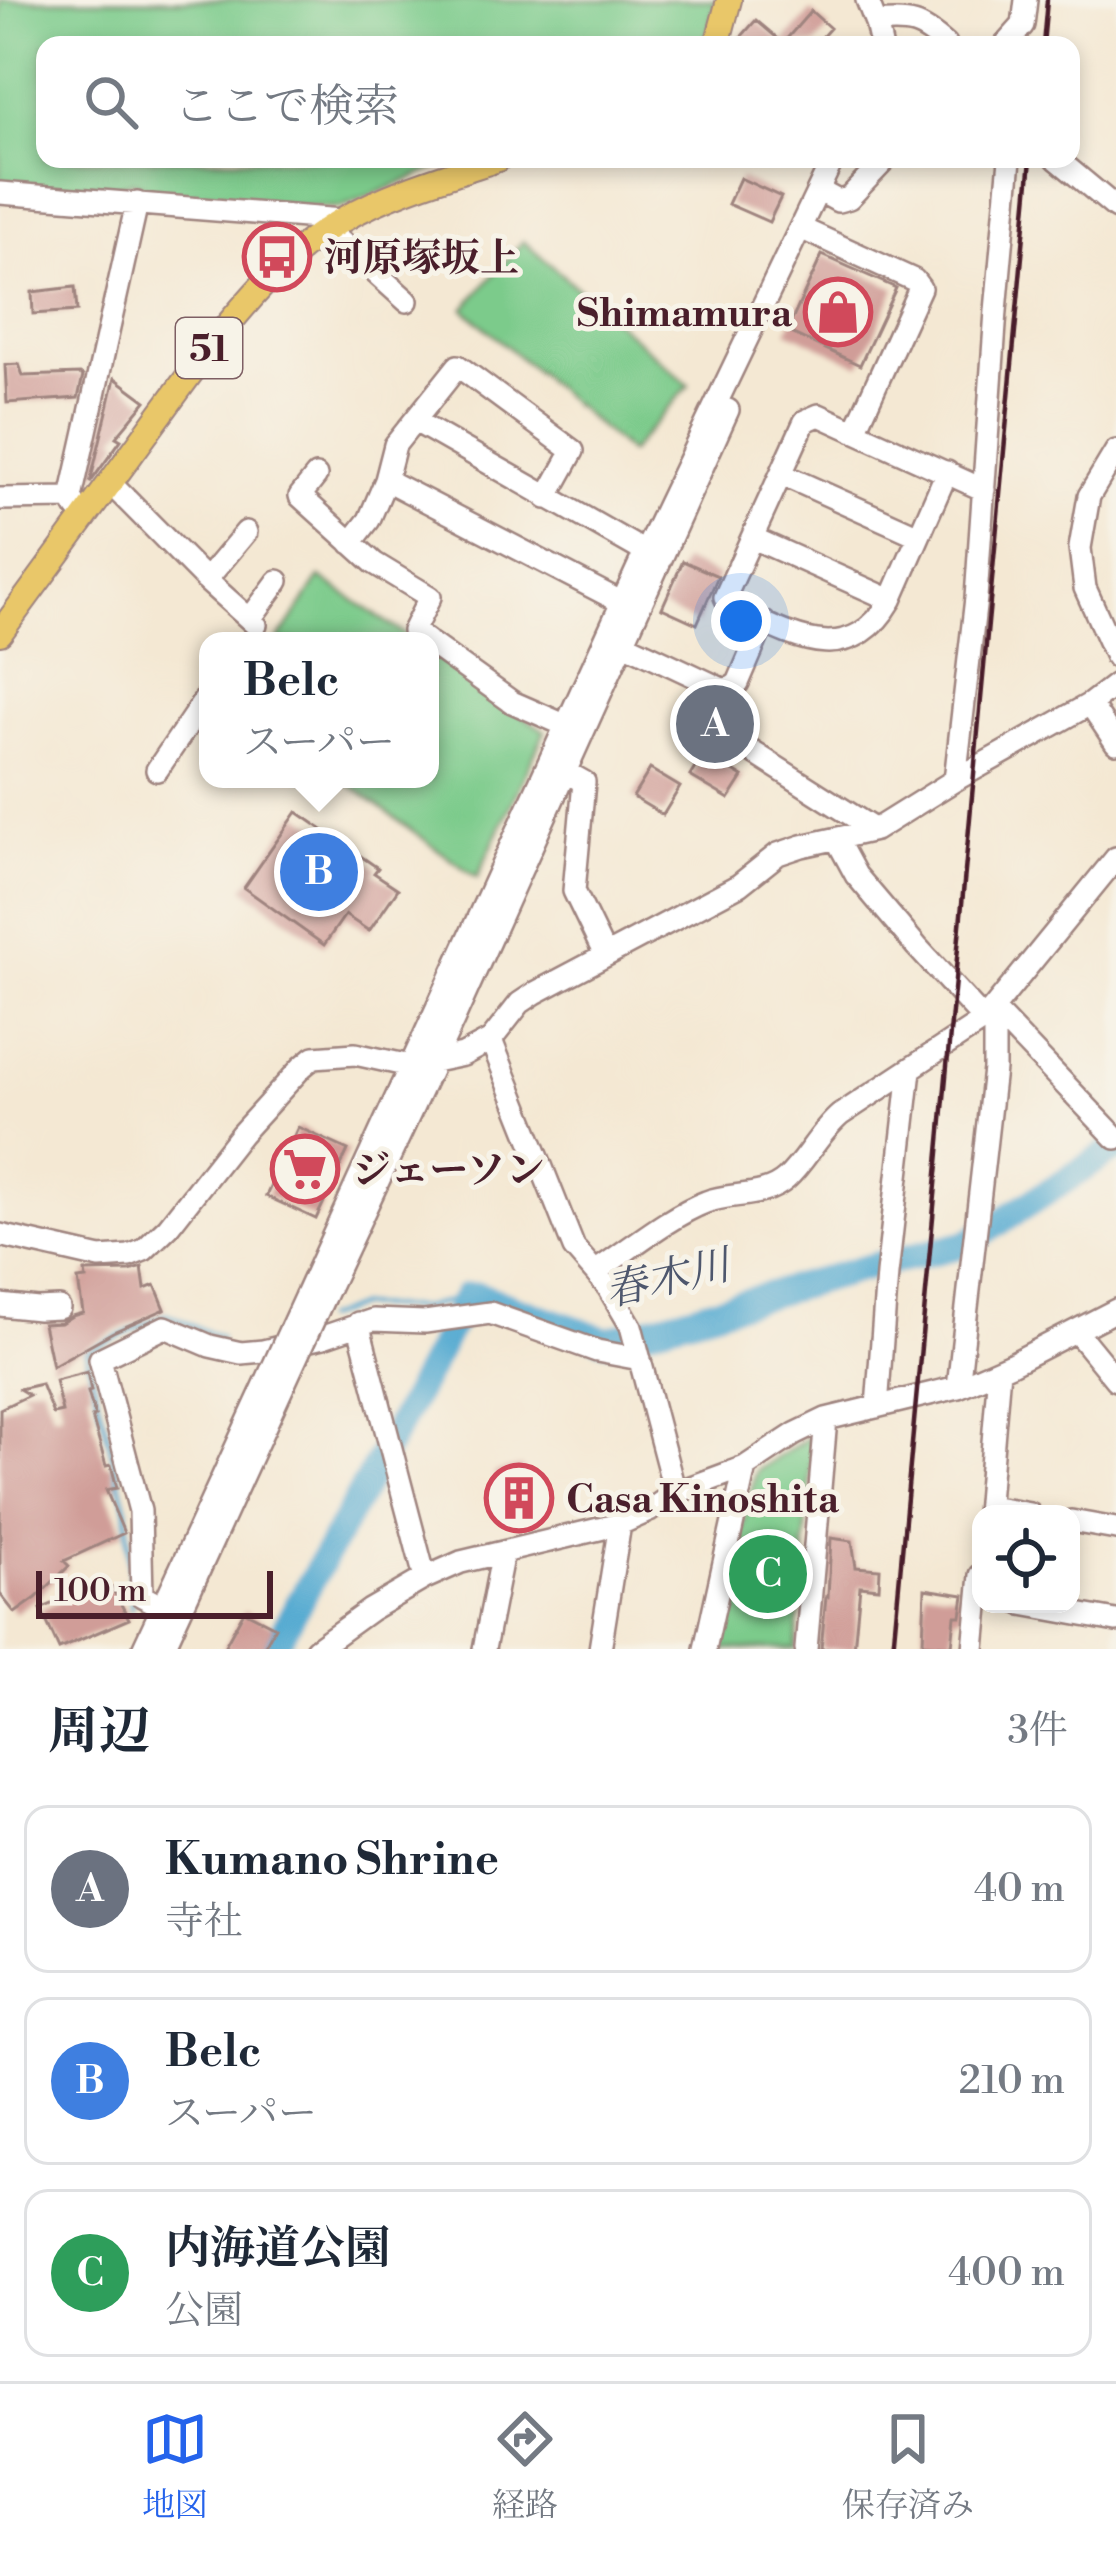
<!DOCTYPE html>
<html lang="ja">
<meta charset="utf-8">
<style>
:root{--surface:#fff;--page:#f6f6f7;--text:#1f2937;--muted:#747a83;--line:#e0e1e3;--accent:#2563eb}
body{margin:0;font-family:"Libre Bodoni","Noto Serif JP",serif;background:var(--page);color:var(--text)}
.controls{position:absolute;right:36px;bottom:36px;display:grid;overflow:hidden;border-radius:24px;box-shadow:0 6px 18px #0003}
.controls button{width:108px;height:108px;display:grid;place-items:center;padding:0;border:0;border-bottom:3px solid var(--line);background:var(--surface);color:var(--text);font:60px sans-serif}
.scale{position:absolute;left:36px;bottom:30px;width:237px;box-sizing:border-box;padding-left:12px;border:6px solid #4a1f2b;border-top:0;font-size:33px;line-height:42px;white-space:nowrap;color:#4a1f2b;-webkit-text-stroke:9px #f7f3e8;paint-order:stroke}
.you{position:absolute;left:741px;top:621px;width:42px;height:42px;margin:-30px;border:9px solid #fff;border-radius:50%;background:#1a73e8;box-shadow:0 0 0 18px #1a73e833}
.badge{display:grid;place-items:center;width:78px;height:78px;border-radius:50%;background:var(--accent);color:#fff;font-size:39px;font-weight:700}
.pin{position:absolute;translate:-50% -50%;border:6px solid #fff;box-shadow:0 3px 12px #0006}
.popup{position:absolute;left:199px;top:632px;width:240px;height:156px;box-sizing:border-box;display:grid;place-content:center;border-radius:24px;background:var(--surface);filter:drop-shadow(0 3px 9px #0005);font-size:39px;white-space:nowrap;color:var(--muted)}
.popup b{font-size:45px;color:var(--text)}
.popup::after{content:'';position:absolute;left:50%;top:100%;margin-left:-24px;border:24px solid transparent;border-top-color:var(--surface)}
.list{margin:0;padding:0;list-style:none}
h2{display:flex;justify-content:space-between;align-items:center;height:156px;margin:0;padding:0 48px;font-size:51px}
h2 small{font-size:39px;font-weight:400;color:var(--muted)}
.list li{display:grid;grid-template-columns:78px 1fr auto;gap:36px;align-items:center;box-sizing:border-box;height:168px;margin:0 24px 24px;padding:0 24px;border:3px solid var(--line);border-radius:24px}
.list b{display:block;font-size:45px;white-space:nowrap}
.list p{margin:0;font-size:39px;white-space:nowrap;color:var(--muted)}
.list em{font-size:39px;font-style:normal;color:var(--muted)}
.icon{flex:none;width:66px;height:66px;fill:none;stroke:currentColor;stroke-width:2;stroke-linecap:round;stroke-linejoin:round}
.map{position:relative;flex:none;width:1116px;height:1649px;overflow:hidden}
.search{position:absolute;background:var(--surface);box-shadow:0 6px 18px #0003;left:36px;right:36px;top:36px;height:132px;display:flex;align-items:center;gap:30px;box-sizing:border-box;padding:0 42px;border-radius:24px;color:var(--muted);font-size:45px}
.sheet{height:732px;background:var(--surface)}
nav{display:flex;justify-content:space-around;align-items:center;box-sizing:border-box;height:168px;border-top:3px solid var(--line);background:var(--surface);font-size:33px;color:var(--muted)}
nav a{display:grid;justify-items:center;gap:6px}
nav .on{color:var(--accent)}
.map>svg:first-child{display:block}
.green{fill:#7bcb8b;stroke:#62755b;stroke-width:3}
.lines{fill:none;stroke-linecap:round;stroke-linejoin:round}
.stream{stroke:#55aad1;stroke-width:4.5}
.river{stroke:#55aad1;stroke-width:27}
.building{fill:#d09d98}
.minor-casing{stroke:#9f847f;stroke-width:26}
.major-casing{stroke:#9f847f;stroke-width:28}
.minor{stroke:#fff;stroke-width:21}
.major{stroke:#e9c769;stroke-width:24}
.rail{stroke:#4a1f2b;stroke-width:4.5}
.minor-bridge-casing{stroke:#9f847f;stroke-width:26;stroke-linecap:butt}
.minor-bridge{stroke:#fff;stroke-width:21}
.labels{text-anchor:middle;stroke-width:10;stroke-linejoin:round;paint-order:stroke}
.shield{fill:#f7f3e8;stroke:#7e5f64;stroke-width:3}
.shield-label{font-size:36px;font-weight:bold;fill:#4a1f2b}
.poi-label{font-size:39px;font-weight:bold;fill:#4a1f2b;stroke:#f7f3e8;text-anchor:start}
.water-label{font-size:42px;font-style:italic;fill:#4e576d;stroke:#f7f3e8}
</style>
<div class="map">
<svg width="1116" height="1649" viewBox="0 0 1116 1649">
<rect width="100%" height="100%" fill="#f7f3e8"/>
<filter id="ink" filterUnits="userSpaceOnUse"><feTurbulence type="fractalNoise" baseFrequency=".00833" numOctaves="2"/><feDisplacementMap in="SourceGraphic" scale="24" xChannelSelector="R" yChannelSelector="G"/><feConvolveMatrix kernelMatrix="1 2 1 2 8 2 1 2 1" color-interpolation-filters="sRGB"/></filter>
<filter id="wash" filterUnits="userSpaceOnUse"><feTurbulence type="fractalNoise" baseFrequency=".004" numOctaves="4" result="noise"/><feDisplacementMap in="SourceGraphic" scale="48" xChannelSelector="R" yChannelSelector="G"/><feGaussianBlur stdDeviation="2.7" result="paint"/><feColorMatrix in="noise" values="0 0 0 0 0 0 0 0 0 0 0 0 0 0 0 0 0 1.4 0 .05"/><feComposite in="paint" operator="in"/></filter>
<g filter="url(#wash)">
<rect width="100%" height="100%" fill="#f4e8d3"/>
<path class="green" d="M0,0H716L709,30L701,45H45V159H460L340,208L157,199C139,178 129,176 109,195L0,188Z
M523,241L689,385L629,453L464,309Z
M320,577L414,641H278Z
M430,652L545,731L477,878L342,779H430Z
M814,1434L796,1649H714L756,1471Z"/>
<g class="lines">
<path class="stream" d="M323,1319L357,1306L423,1308L466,1296
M131,1608L127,1511L86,1352L167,1314L220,1338"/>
<path class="river" d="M273,1649C338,1532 406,1416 466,1296L478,1295L607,1340L872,1266L966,1244L1116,1148"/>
</g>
<g id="blocks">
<path class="building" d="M811,11L830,28L815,45H734L756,20L783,43Z
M740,178L781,197L769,222L728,204Z
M822,255L896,288L860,365L787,331Z
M75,287L77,311L33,314L32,292Z
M19,364L23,376L80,374L83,376L78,398L7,403L5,365Z
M115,378L146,401L116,437L121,440L90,483Z
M683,561L718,576L697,624L662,608Z
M692,695L710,707L712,704L737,723L718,748L690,729L692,725L678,713Z
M704,753L743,777L729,799L690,776Z
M650,769L680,787L663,815L633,797Z
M297,812L378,868L374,873L398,889L369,931L345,915L324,945L244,888Z
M298,1127L348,1150L316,1219L266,1196Z
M142,1267L145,1289L155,1285L165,1309L113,1332L52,1366L43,1324L61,1323L72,1316L83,1313L78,1280L86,1279L85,1272L130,1271Z
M87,1372L91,1391L88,1392L95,1416L92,1417L106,1466L111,1465L117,1488L106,1490L124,1533L64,1561L69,1566L36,1598L15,1613L0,1594V1409L29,1395L19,1389L41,1384L53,1414L62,1412L55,1380Z
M522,1466L538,1521L516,1529L506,1490L499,1492L494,1473Z
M831,1538L852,1541L856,1567L880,1569L879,1588L860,1586L854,1649H821L826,1597H828Z
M99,1583L103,1592L112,1588L129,1619L59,1649L41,1609Z
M925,1589L964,1595L961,1616H955L952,1646L923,1643Z
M244,1611L275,1627L263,1649H223Z"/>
</g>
</g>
<g filter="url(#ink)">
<use href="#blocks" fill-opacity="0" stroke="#9f847f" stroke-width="3"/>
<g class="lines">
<defs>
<path id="minor" d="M867,0L876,23L881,45
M876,23C911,20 920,22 946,45
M1005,45L1023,25L1026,0
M1057,159L1116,208
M0,193L342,220
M827,195L838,201L849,198L886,159
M328,230L407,301
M809,232L914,280L920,288L855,431
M415,421L645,552
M1116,451L1089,496L1080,548L1085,588L1116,657
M947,472L891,600C848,673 789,634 730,607L725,597L805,421L819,415L984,490
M781,474L919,536
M316,476L300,496L374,563L430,597L413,631L427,641
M110,483L206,580L256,625
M71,498L137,203
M547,498L573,451L458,366L395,445L386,480L623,603
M0,499L71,498L77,509
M753,538L891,600
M351,543L369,520L386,480
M206,580L246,532
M250,619L278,581
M430,643L512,702L567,726
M624,643L722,689L731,688L738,683L764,622
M1090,704L1116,743
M740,744L875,830
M157,770L208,695
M566,772L584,782L574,891L605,955
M955,780L976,598L996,311L1010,159
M837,840L856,875L917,947L984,1020
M994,1010L1116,1138
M491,1040L574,1248L608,1287L631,1326L675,1493
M0,1235L100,1258L129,1256L144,1250L168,1227L241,1134L302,1067L314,1057L355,1054L410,1066L463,1055L491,1040L520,1003L535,993L739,885L778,854L802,846L875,830L955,780L1090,704L1116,684
M595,1272C627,1251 671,1215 706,1202C731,1192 764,1199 786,1179C806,1161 817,1135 840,1115L984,1020L1116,858
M306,1295L645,552L833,159
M324,1297L453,1021L728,410
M0,1305L38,1309L59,1308
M358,1323L425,1578
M1076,1331L1116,1380
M958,1387L994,1069V1010
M877,1407L887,1274L910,1070
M988,1507L1030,1514
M987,1514L999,1370
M1071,1521L1116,1529
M1022,1604L1116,1621
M163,1607L142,1596L140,1511L100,1359L165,1327L210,1346L241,1353L263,1351L323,1337L373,1320L425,1322L490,1313L597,1351L640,1359
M143,1649L178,1574
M163,1649L196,1577
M316,1649L370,1610L425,1578L461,1562L620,1524L649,1511L675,1493L745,1467L795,1434L826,1419L958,1387L1011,1364L1116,1310
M484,1649L503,1552
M600,1649L620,1524
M705,1649L745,1467
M806,1649L826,1419
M974,1649L981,1575"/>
<path id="major" d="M717,45L729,0
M0,633L209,348C247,301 289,250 342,220C390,192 446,176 498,159"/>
</defs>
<use href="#minor" class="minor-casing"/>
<use href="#major" class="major-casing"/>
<use href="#minor" class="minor"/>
<use href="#major" class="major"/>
<path class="rail" d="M1043,45L1047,0
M893,1649L1031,159"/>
<defs>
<path id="minor-bridge" d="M178,1574L306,1295
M196,1577L324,1297"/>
</defs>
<use href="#minor-bridge" class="minor-bridge-casing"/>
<use href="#minor-bridge" class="minor-bridge"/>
</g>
</g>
<defs>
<symbol id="bus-ring" viewBox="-11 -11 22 22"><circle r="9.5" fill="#f7f3e8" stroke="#d1495b" stroke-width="1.5"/><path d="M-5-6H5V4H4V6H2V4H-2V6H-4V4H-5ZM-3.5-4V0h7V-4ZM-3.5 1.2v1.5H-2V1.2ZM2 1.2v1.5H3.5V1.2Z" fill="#d1495b"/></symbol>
<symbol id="shop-ring" viewBox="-11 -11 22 22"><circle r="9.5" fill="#f7f3e8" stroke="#d1495b" stroke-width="1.5"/><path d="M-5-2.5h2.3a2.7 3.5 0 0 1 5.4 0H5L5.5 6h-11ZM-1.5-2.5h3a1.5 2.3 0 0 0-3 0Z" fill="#d1495b"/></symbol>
<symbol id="supermarket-ring" viewBox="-11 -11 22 22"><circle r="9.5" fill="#f7f3e8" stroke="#d1495b" stroke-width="1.5"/><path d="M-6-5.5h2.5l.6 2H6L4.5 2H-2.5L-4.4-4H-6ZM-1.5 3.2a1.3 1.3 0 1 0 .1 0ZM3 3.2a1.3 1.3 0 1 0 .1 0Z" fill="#d1495b"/></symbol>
<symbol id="building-ring" viewBox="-11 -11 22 22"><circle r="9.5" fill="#f7f3e8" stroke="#d1495b" stroke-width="1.5"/><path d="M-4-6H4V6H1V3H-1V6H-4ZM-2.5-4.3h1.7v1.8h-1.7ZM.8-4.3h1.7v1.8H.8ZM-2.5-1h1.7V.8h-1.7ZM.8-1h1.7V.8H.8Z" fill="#d1495b"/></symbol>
</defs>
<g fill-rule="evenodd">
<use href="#bus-ring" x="239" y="219" width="76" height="76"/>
<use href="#shop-ring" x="800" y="274" width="76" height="76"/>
<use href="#supermarket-ring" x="267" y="1131" width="76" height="76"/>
<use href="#building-ring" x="481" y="1460" width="76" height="76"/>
</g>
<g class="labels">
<rect class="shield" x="176" y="318" width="66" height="60" rx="9"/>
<g class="shield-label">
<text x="209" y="361">51</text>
</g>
<g class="poi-label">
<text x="324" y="271">河原塚坂上</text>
<text x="792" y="326" text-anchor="end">Shimamura</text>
<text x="352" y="1183">ジェーソン</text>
<text x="566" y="1512">Casa Kinoshita</text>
</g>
<g class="water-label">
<text transform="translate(667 1277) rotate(-13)" y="15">春木川</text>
</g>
</g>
</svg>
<div class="controls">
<button><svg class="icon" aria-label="locate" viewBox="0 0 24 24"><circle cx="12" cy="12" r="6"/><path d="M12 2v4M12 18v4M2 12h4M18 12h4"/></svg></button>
</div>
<div class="scale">100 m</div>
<div class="you"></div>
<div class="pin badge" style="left:715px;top:724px;background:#6b7280">A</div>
<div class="pin badge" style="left:319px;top:872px;background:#3f7fe0">B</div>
<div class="popup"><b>Belc</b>スーパー</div>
<div class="pin badge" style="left:768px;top:1574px;background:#2e9e5b">C</div>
<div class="search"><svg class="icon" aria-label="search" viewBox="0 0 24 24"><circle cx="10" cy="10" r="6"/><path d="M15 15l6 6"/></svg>ここで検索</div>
</div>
<section class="sheet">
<h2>周辺<small>3件</small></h2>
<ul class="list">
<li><span class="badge" style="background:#6b7280">A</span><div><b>Kumano Shrine</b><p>寺社</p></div><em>40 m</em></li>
<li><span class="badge" style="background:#3f7fe0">B</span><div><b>Belc</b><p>スーパー</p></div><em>210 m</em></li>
<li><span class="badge" style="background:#2e9e5b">C</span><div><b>内海道公園</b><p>公園</p></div><em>400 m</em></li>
</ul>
</section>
<nav>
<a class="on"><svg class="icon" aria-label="map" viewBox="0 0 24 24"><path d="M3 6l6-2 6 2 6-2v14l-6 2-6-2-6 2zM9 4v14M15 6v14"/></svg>地図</a>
<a><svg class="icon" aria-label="directions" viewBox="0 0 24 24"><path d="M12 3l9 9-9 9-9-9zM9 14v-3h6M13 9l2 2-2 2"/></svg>経路</a>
<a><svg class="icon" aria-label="saved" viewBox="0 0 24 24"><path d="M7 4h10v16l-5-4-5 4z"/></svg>保存済み</a>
</nav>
